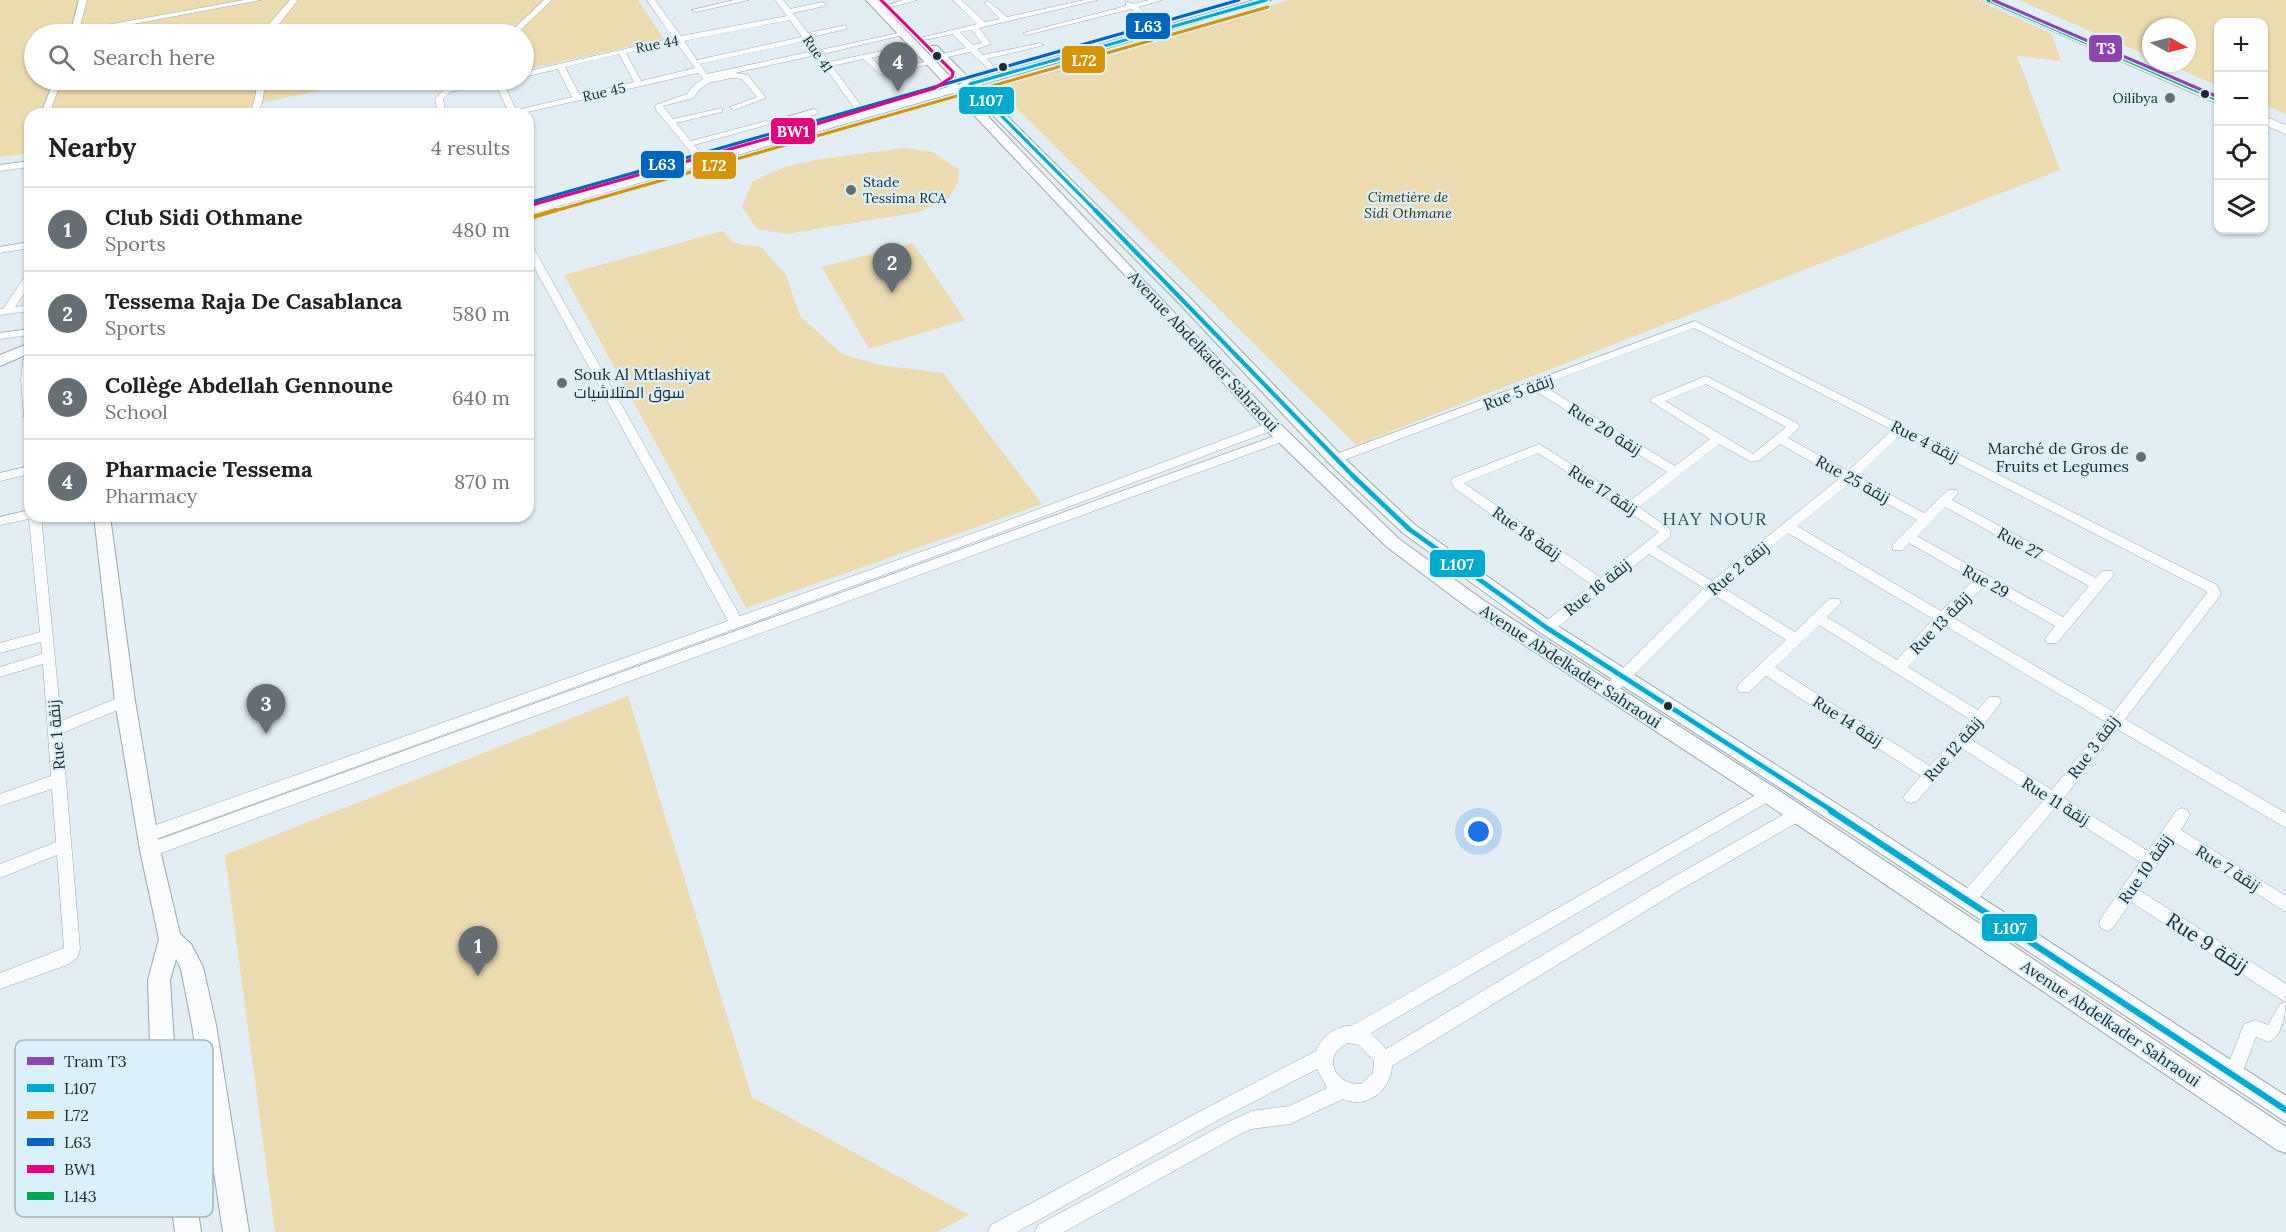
<!DOCTYPE html>
<meta charset="utf-8">
<style>
:root{--surface:#fff;--page:#f6f6f6;--text:#202124;--muted:#757577;--line:#e0e0e0;--accent:#656f73}
body{margin:0;font-family:Lora,Cairo,serif;background:var(--page);color:var(--text)}
.controls{position:absolute;right:18px;top:18px;display:grid;overflow:hidden;border-radius:12px;box-shadow:0 2px 4px #0004}
.controls button{width:54px;height:54px;display:grid;place-items:center;padding:0;border:0;border-bottom:2px solid var(--line);background:var(--surface);color:var(--text);font:30px sans-serif}
.compass{position:absolute;left:2142px;top:18px;width:54px;height:54px;border-radius:50%;background:var(--surface);box-shadow:0 2px 4px #0004;rotate:97deg}
.you{position:absolute;left:1479px;top:832px;width:21px;height:21px;margin:-15px;border:4px solid #fff;border-radius:50%;background:#1a73e8;box-shadow:0 0 0 9px #1a73e833}
.badge{display:grid;place-items:center;width:39px;height:39px;border-radius:50%;background:var(--accent);color:#fff;font-size:20px;font-weight:700}
.pin{position:absolute;translate:-50% -50px;filter:drop-shadow(0 2px 3px #0008)}
.pin::after{content:'';position:absolute;top:32px;width:21px;height:18px;background:inherit;clip-path:polygon(0 0,100% 0,50% 100%)}
.list{margin:0;padding:0;list-style:none}
h2{display:flex;justify-content:space-between;align-items:center;height:78px;margin:0;padding:0 24px;font-size:26px}
h2 small{font-size:20px;font-weight:400;color:var(--muted)}
.list li{display:grid;grid-template-columns:39px 1fr auto;gap:18px;align-items:center;box-sizing:border-box;height:84px;padding:0 24px;border-top:2px solid var(--line)}
.list b{display:block;font-size:22px;white-space:nowrap}
.list p{margin:0;font-size:20px;white-space:nowrap;color:var(--muted)}
.list em{font-size:20px;font-style:normal;color:var(--muted)}
.icon{flex:none;width:33px;height:33px;fill:none;stroke:currentColor;stroke-width:2;stroke-linecap:round;stroke-linejoin:round}
.map{position:relative;flex:none;width:2286px;height:1232px;overflow:hidden}
.search{position:absolute;background:var(--surface);box-shadow:0 2px 4px #0004;left:24px;top:24px;width:510px;height:66px;display:flex;align-items:center;gap:15px;box-sizing:border-box;padding:0 21px;border-radius:33px;color:var(--muted);font-size:22px}
.panel{position:absolute;background:var(--surface);box-shadow:0 2px 4px #0004;left:24px;top:108px;width:510px;height:414px;border-radius:18px}
.map>svg:first-child{display:block}
.green{fill:#ecdab1}
.lines{fill:none;stroke-linecap:round;stroke-linejoin:round}
.street-casing{stroke:#9ea7ab;stroke-width:1}
.secondary-casing{stroke:#9ea7ab;stroke-width:2}
.primary-casing{stroke:#9ea7ab;stroke-width:1}
.street{fill:#fbfcfd;fill-rule:evenodd}
.secondary{fill:#fbfcfd;fill-rule:evenodd}
.primary{fill:#fbfcfd;fill-rule:evenodd}
.bus-1-far3-casing{stroke:#daf1fb;stroke-width:6}
.bus-1-far2-casing{stroke:#daf1fb;stroke-width:8}
.bus-1-far1-casing{stroke:#daf1fb;stroke-width:9}
.bus-1-casing{stroke:#daf1fb;stroke-width:10}
.bus-2-far1-casing{stroke:#daf1fb;stroke-width:6}
.bus-2-casing{stroke:#daf1fb;stroke-width:8}
.bus-3-casing{stroke:#daf1fb;stroke-width:6}
.bus-4-casing{stroke:#daf1fb;stroke-width:6}
.bus-5-casing{stroke:#daf1fb;stroke-width:6}
.bus-1-far3{stroke:#00a9ce;stroke-width:3}
.bus-1-far2{stroke:#00a9ce;stroke-width:4}
.bus-1-far1{stroke:#00a9ce;stroke-width:4.5}
.bus-1{stroke:#00a9ce;stroke-width:6}
.bus-2-far1{stroke:#d79307;stroke-width:3}
.bus-2{stroke:#d79307;stroke-width:4}
.bus-3{stroke:#0065bd;stroke-width:3}
.bus-4{stroke:#e5007d;stroke-width:3}
.bus-5{stroke:#00a651;stroke-width:3}
.tram-1-casing{stroke:#daf1fb;stroke-width:6}
.tram-1{stroke:#8e44ad;stroke-width:3}
.bus-dot{fill:#212a2e;stroke:#daf1fb;stroke-width:2}
.poi-dot{fill:#656f73;stroke:#daf1fb;stroke-width:2}
.labels{text-anchor:middle;stroke-width:4.5;stroke-linejoin:round;paint-order:stroke}
.far-street-label{font-size:14px;fill:#212a2e;stroke:#daf1fb}
.far-poi-label{font-size:14px;fill:#212a2e;stroke:#daf1fb;text-anchor:end}
.far-park-label{font-size:14px;font-style:italic;fill:#412e05;stroke:#daf1fb}
.street-label{font-size:16px;fill:#212a2e;stroke:#daf1fb}
.poi-label{font-size:16px;fill:#212a2e;stroke:#daf1fb;text-anchor:start}
.neighbourhood-label{font-size:18px;letter-spacing:1.5px;fill:#3a4e57;stroke:#daf1fb}
.near-street-label{font-size:20px;fill:#212a2e;stroke:#daf1fb}
.key{fill:#daf1fb;stroke:#a2b5be;stroke-width:1.5}
.key-label{font-size:16px;fill:#212a2e}
.line-badge{stroke:#daf1fb;stroke-width:2}
.badge-label{font-size:16px;text-anchor:middle;font-weight:bold;fill:#fff}
</style>
<div class="map">
<svg width="2286" height="1232" viewBox="0 0 2286 1232">
<rect width="100%" height="100%" fill="#e2eef3"/>
<path class="green" d="M0,0H638L664,39L524,70V34H34V80H370L265,102L233,114H30V153L0,157Z
M1289,0H1977L2052,34L2061,61L2017,56L2060,170L1356,445L995,87Z
M2018,0H2286V114L2264,105V22H2218V86L2166,63H2187V27H2151V57Z
M904,148L933,152L959,170L958,182L949,198L920,212L786,234L757,229L742,207L753,181L785,167L820,159Z
M723,231L734,243L761,247L786,275L800,316L842,354L880,365L943,373L1042,504L746,608L564,275Z
M913,243L965,320L869,349L822,267Z
M628,696L752,1097L969,1215L937,1232H275L225,855Z"/>
<g class="lines">
<defs>
<path id="street" d="M79,0H87L79,30L244,0H261L80,34H70Z
M290,0H298L271,34H263L270,23Z
M544,0H552L516,34H508Z
M647,0H655L681,36L787,16L775,0H783L790,9L822,2L826,4L825,6L793,13L808,33L846,25V29L812,37L820,50L903,32L907,34L823,54L829,62L915,44H918V48L871,58L883,69L931,61L935,63L881,75L863,59L832,66L862,107L858,110L855,109L816,55L735,73L748,75L766,98L734,110L730,107L757,97L742,79L731,78L709,83L700,89L693,98L663,106L673,119L722,108V112L676,123L691,141L766,121L770,124L694,145L701,153L696,156L693,155L656,110L655,105L687,94L694,85L703,79L698,73L519,114H504L508,111L495,83L450,92L443,99L446,114H438L435,98L453,82L457,86L487,80H502L516,110L572,97L558,69L524,77V72L673,38ZM790,20L802,37L697,60L684,41ZM805,41L813,51L707,74L700,64ZM676,42L695,68L641,81L626,53ZM619,54L634,82L580,95L565,67Z
M734,0H749L696,12L692,10Z
M903,0H917L892,7L888,5Z
M953,0H961L985,22L1000,19L984,3L988,1L1007,17L1084,0H1098L979,28L991,44L977,49L983,55L1040,43L1044,45L987,59L995,68L991,71L970,52L939,59V55L966,48L953,34L924,40L920,38L977,24ZM972,30L982,43L973,45L960,32Z
M1149,0H1162L1138,7L1158,22V26H1152L1131,9L1027,35L1023,33L1126,6L1125,1L1134,4Z
M54,80H62L49,114H41Z
M258,80H266L262,103L257,114H249L254,103Z
M814,109L818,112L817,114L791,121L792,129L785,127L783,118Z
M30,161V167L0,171V165Z
M30,242V248L0,253V247Z
M528,244L533,247L740,616L988,528L1268,423L1272,422L1278,426L1276,429L996,534L148,842L142,840L140,835L142,830L728,621L528,256Z
M30,274V285L15,307L30,305V311L0,315V309H3L26,275Z
M1695,321L2217,585L2221,594L2219,597L2125,719L2286,813V828L2117,729L2064,798L2148,851L2177,810L2182,808L2187,810L2190,815L2181,830L2286,896V912L2173,841L2139,890L2286,984C2286,1006 2286,1033 2269,1042L2256,1037L2239,1081L2233,1084L2227,1081L2224,1075L2244,1024L2256,1020L2268,1025L2280,1004L2285,1002L2131,902L2113,928L2107,931L2101,928L2099,923L2101,918L2140,862L2055,808L1973,905L1967,907L1961,905L1959,900L1961,895L2043,801L1963,749L1916,802L1911,803L1906,802L1903,797L1921,776L1766,676L1749,692H1739L1737,688L1739,684L1786,640L1714,595L1614,695H1604L1602,691L1604,687L1704,588L1649,554L1552,632H1542L1540,628L1542,624L1592,585L1454,488L1451,481L1453,478L1539,444L1630,501L1667,472L1532,389L1339,462L1335,463L1329,459L1331,456ZM1694,328L1892,430L1848,471L1788,438L1800,427L1797,423L1706,376L1652,398L1650,401L1710,439L1675,466L1542,385ZM1706,384L1786,427L1753,454L1665,401ZM1901,434L2206,591L2207,593L2114,712L1952,617L1985,586L2055,626L2045,639L2047,643H2057L2112,577L2114,574L2112,571H2102L2096,578L1952,500L1958,493L1956,490H1948L1924,513L1857,476ZM1719,444L1751,462L1760,460L1780,444L1840,478L1712,581L1657,547L1670,537L1671,530L1639,507ZM1538,453L1659,532L1601,578L1464,483ZM1850,483L1917,520L1893,544L1892,547L1893,550H1903L1909,543L1974,580L1941,611L1797,526ZM1945,507L2089,586L2063,617L1917,536ZM1788,533L1933,619L1897,660L1827,617L1841,603L1839,599H1829L1795,632L1722,587ZM1819,625L1971,720L1930,766L1775,667ZM1944,625L2106,722L2052,790L1972,740L1999,705L2001,701L1999,697H1989L1978,710L1908,667Z
M30,329V335L0,339V333Z
M29,357H30V422L24,418L21,380L23,360Z
M1283,433L1289,437L1287,440L156,855L150,857L144,855L142,850L144,845Z
M30,466V474L0,481V473Z
M30,510V516H41L61,721L125,695L130,697L132,701L130,705L62,733L80,949L77,958L67,965L0,989V973L64,948L57,855L0,878V864L56,842L52,789L0,806V794L51,776L43,664L0,677V667L42,654L41,642L0,653V643L40,632L29,519L0,525V517Z
M1768,788L1773,789L1776,794L1773,799L1371,1033L1386,1049L1668,880L1793,809L1798,807L1803,809L1806,814L1803,819L1680,890L1392,1066C1391,1090 1367,1110 1343,1099L1290,1124L1252,1129L1244,1132L1064,1232H1035L1038,1225L1232,1120L1252,1111L1289,1106L1327,1088L1317,1069L1220,1119L1017,1232H988L991,1225L1208,1107L1316,1051C1322,1037 1336,1025 1351,1026ZM1348,1043L1359,1045L1374,1061L1373,1073L1361,1084C1335,1085 1320,1056 1348,1043Z"/>
<path id="secondary" d="M866,0H877L958,85L962,83L929,50V46H937L972,81L1255,0H1271L977,86L1188,296L1341,455L1415,525L1553,623L1867,823L2286,1096V1122L1853,835L1541,633L1403,533L1329,463L1178,302L967,89L963,90L1278,422L1399,539L1483,600L1775,788L2286,1127V1153L2277,1150L1761,800L1471,610L1387,547L1266,430L1157,309L953,93L528,215V207L948,87Z
M30,343V353L0,366V355Z
M94,516H110L135,701L160,850L180,934L191,944L203,967L216,1025L249,1232H223L192,1025L181,969L176,959L170,980L174,1045L201,1232H175L150,1045L148,980L159,939L140,850L115,701Z"/>
<path id="primary" d="M1982,0H1998L2218,95V104Z
M2264,116L2286,125V134L2264,125Z"/>
</defs>
<use href="#street" class="street-casing"/>
<use href="#secondary" class="secondary-casing"/>
<use href="#primary" class="primary-casing"/>
<use href="#street" class="street"/>
<use href="#secondary" class="secondary"/>
<use href="#primary" class="primary"/>
<defs>
<path id="bus-1-far3" d="M1097,212L970,84L1266,0"/>
<path id="bus-1-far2" d="M1095,210L1355,478"/>
<path id="bus-1-far1" d="M1353,476L1409,529L1547,628L1834,812"/>
<path id="bus-1" d="M1831,811L2286,1110"/>
<path id="bus-2-far1" d="M551,212L1268,7"/>
<path id="bus-2" d="M530,218L556,210"/>
<path id="bus-3" d="M528,203L1239,0"/>
<path id="bus-4" d="M528,206L780,135L935,88L952,77L953,72L881,0"/>
<path id="bus-5" d="M1988,0L2218,100"/>
</defs>
<use href="#bus-1-far3" class="bus-1-far3-casing"/>
<use href="#bus-1-far2" class="bus-1-far2-casing"/>
<use href="#bus-1-far1" class="bus-1-far1-casing"/>
<use href="#bus-1" class="bus-1-casing"/>
<use href="#bus-2-far1" class="bus-2-far1-casing"/>
<use href="#bus-2" class="bus-2-casing"/>
<use href="#bus-3" class="bus-3-casing"/>
<use href="#bus-4" class="bus-4-casing"/>
<use href="#bus-5" class="bus-5-casing"/>
<use href="#bus-1-far3" class="bus-1-far3"/>
<use href="#bus-1-far2" class="bus-1-far2"/>
<use href="#bus-1-far1" class="bus-1-far1"/>
<use href="#bus-1" class="bus-1"/>
<use href="#bus-2-far1" class="bus-2-far1"/>
<use href="#bus-2" class="bus-2"/>
<use href="#bus-3" class="bus-3"/>
<use href="#bus-4" class="bus-4"/>
<use href="#bus-5" class="bus-5"/>
<defs>
<path id="tram-1" d="M1993,0L2218,97"/>
</defs>
<use href="#tram-1" class="tram-1-casing"/>
<use href="#tram-1" class="tram-1"/>
</g>
<g class="bus-dot">
<circle cx="937" cy="56" r="5"/>
<circle cx="1003" cy="67" r="5"/>
<circle cx="2205" cy="94" r="5"/>
<circle cx="1668" cy="706" r="5"/>
</g>
<g class="poi-dot">
<circle cx="2170" cy="98" r="6"/>
<circle cx="851" cy="190" r="6"/>
<circle cx="562" cy="383" r="6"/>
<circle cx="2141" cy="457" r="6"/>
</g>
<g class="labels">
<g class="far-street-label">
<text transform="translate(657 44) rotate(-11)" y="5">Rue 44</text>
<text transform="translate(818 54) rotate(56)" y="5">Rue 41</text>
<text transform="translate(604 92) rotate(-13)" y="5">Rue 45</text>
</g>
<g class="far-poi-label">
<text x="2158" y="103">Oilibya</text>
<text x="863" y="187" text-anchor="start">Stade<tspan x="863" dy="16">Tessima RCA</tspan></text>
</g>
<g class="far-park-label">
<text x="1408" y="202">Cimetière de<tspan x="1408" dy="16">Sidi Othmane</tspan></text>
</g>
<g class="street-label">
<text transform="translate(1204 351) rotate(47)" y="6">Avenue Abdelkader Sahraoui</text>
<text transform="translate(1518 392) rotate(-21)" y="6">Rue 5 زنقة</text>
<text transform="translate(1605 429) rotate(32)" y="6">Rue 20 زنقة</text>
<text transform="translate(1925 441) rotate(27)" y="6">Rue 4 زنقة</text>
<text transform="translate(1853 479) rotate(29)" y="6">Rue 25 زنقة</text>
<text transform="translate(1603 490) rotate(33)" y="6">Rue 17 زنقة</text>
<text transform="translate(1527 533) rotate(35)" y="6">Rue 18 زنقة</text>
<text transform="translate(2020 543) rotate(29)" y="6">Rue 27</text>
<text transform="translate(1738 568) rotate(-40)" y="6">Rue 2 زنقة</text>
<text transform="translate(1986 581) rotate(29)" y="6">Rue 29</text>
<text transform="translate(1597 587) rotate(-39)" y="6">Rue 16 زنقة</text>
<text transform="translate(1940 623) rotate(-46)" y="6">Rue 13 زنقة</text>
<text transform="translate(1571 666) rotate(33)" y="6">Avenue Abdelkader Sahraoui</text>
<text transform="translate(1848 721) rotate(33)" y="6">Rue 14 زنقة</text>
<text transform="translate(56 735) rotate(-95)" y="6">Rue 1 زنقة</text>
<text transform="translate(2093 747) rotate(-53)" y="6">Rue 3 زنقة</text>
<text transform="translate(1953 749) rotate(-49)" y="6">Rue 12 زنقة</text>
<text transform="translate(2056 801) rotate(32)" y="6">Rue 11 زنقة</text>
<text transform="translate(2228 868) rotate(32)" y="6">Rue 7 زنقة</text>
<text transform="translate(2145 869) rotate(-55)" y="6">Rue 10 زنقة</text>
<text transform="translate(2111 1023) rotate(34)" y="6">Avenue Abdelkader Sahraoui</text>
</g>
<g class="poi-label">
<text x="574" y="380">Souk Al Mtlashiyat<tspan x="574" dy="18">سوق المتلاشيات</tspan></text>
<text x="2129" y="454" text-anchor="end">Marché de Gros de<tspan x="2129" dy="18">Fruits et Legumes</tspan></text>
</g>
<g class="neighbourhood-label">
<text x="1715" y="525">HAY NOUR</text>
</g>
<g class="near-street-label">
<text transform="translate(2207 943) rotate(33)" y="7">Rue 9 زنقة</text>
</g>
</g>
<rect x="15" y="1040" width="198" height="177" rx="9" class="key"/>
<rect x="27" y="1057" width="27" height="8" fill="#8e44ad"/>
<rect x="27" y="1084" width="27" height="8" fill="#00a9ce"/>
<rect x="27" y="1111" width="27" height="8" fill="#d79307"/>
<rect x="27" y="1138" width="27" height="8" fill="#0065bd"/>
<rect x="27" y="1165" width="27" height="8" fill="#e5007d"/>
<rect x="27" y="1192" width="27" height="8" fill="#00a651"/>
<g class="key-label">
<text x="64" y="1067">Tram T3</text>
<text x="64" y="1094">L107</text>
<text x="64" y="1121">L72</text>
<text x="64" y="1148">L63</text>
<text x="64" y="1175">BW1</text>
<text x="64" y="1202">L143</text>
</g>
<g class="line-badge">
<rect x="1125" y="12" width="46" height="28" rx="6" fill="#0065bd"/>
<rect x="2088" y="34" width="35" height="29" rx="6" fill="#8e44ad"/>
<rect x="1061" y="45" width="45" height="29" rx="6" fill="#d79307"/>
<rect x="958" y="86" width="57" height="29" rx="6" fill="#00a9ce"/>
<rect x="770" y="117" width="46" height="28" rx="6" fill="#e5007d"/>
<rect x="640" y="150" width="45" height="29" rx="6" fill="#0065bd"/>
<rect x="692" y="151" width="45" height="29" rx="6" fill="#d79307"/>
<rect x="1429" y="549" width="57" height="29" rx="6" fill="#00a9ce"/>
<rect x="1981" y="913" width="57" height="29" rx="6" fill="#00a9ce"/>
</g>
<g class="badge-label">
<text x="1148" y="32">L63</text>
<text x="2106" y="54">T3</text>
<text x="1084" y="66">L72</text>
<text x="986" y="106">L107</text>
<text x="793" y="137">BW1</text>
<text x="662" y="170">L63</text>
<text x="714" y="171">L72</text>
<text x="1457" y="570">L107</text>
<text x="2010" y="934">L107</text>
</g>
</svg>
<div class="controls">
<button>+</button>
<button>−</button>
<button><svg class="icon" aria-label="locate" viewBox="0 0 24 24"><circle cx="12" cy="12" r="6"/><path d="M12 2v4M12 18v4M2 12h4M18 12h4"/></svg></button>
<button><svg class="icon" aria-label="layers" viewBox="0 0 24 24"><path d="M12 4l9 5-9 5-9-5zM3 14l9 5 9-5"/></svg></button>
</div>
<svg class="compass" viewBox="-18 -18 36 36"><path d="M0-13l5 13h-10z" fill="#e53935"/><path d="M0 13l5-13h-10z" fill="#757577"/></svg>
<div class="you"></div>
<div class="pin badge" style="left:478px;top:976px">1</div>
<div class="pin badge" style="left:892px;top:293px">2</div>
<div class="pin badge" style="left:266px;top:734px">3</div>
<div class="pin badge" style="left:898px;top:92px">4</div>
<div class="search"><svg class="icon" aria-label="search" viewBox="0 0 24 24"><circle cx="10" cy="10" r="6"/><path d="M15 15l6 6"/></svg>Search here</div>
<section class="panel">
<h2>Nearby<small>4 results</small></h2>
<ul class="list">
<li><span class="badge">1</span><div><b>Club Sidi Othmane</b><p>Sports</p></div><em>480 m</em></li>
<li><span class="badge">2</span><div><b>Tessema Raja De Casablanca</b><p>Sports</p></div><em>580 m</em></li>
<li><span class="badge">3</span><div><b>Collège Abdellah Gennoune</b><p>School</p></div><em>640 m</em></li>
<li><span class="badge">4</span><div><b>Pharmacie Tessema</b><p>Pharmacy</p></div><em>870 m</em></li>
</ul>
</section>
</div>
